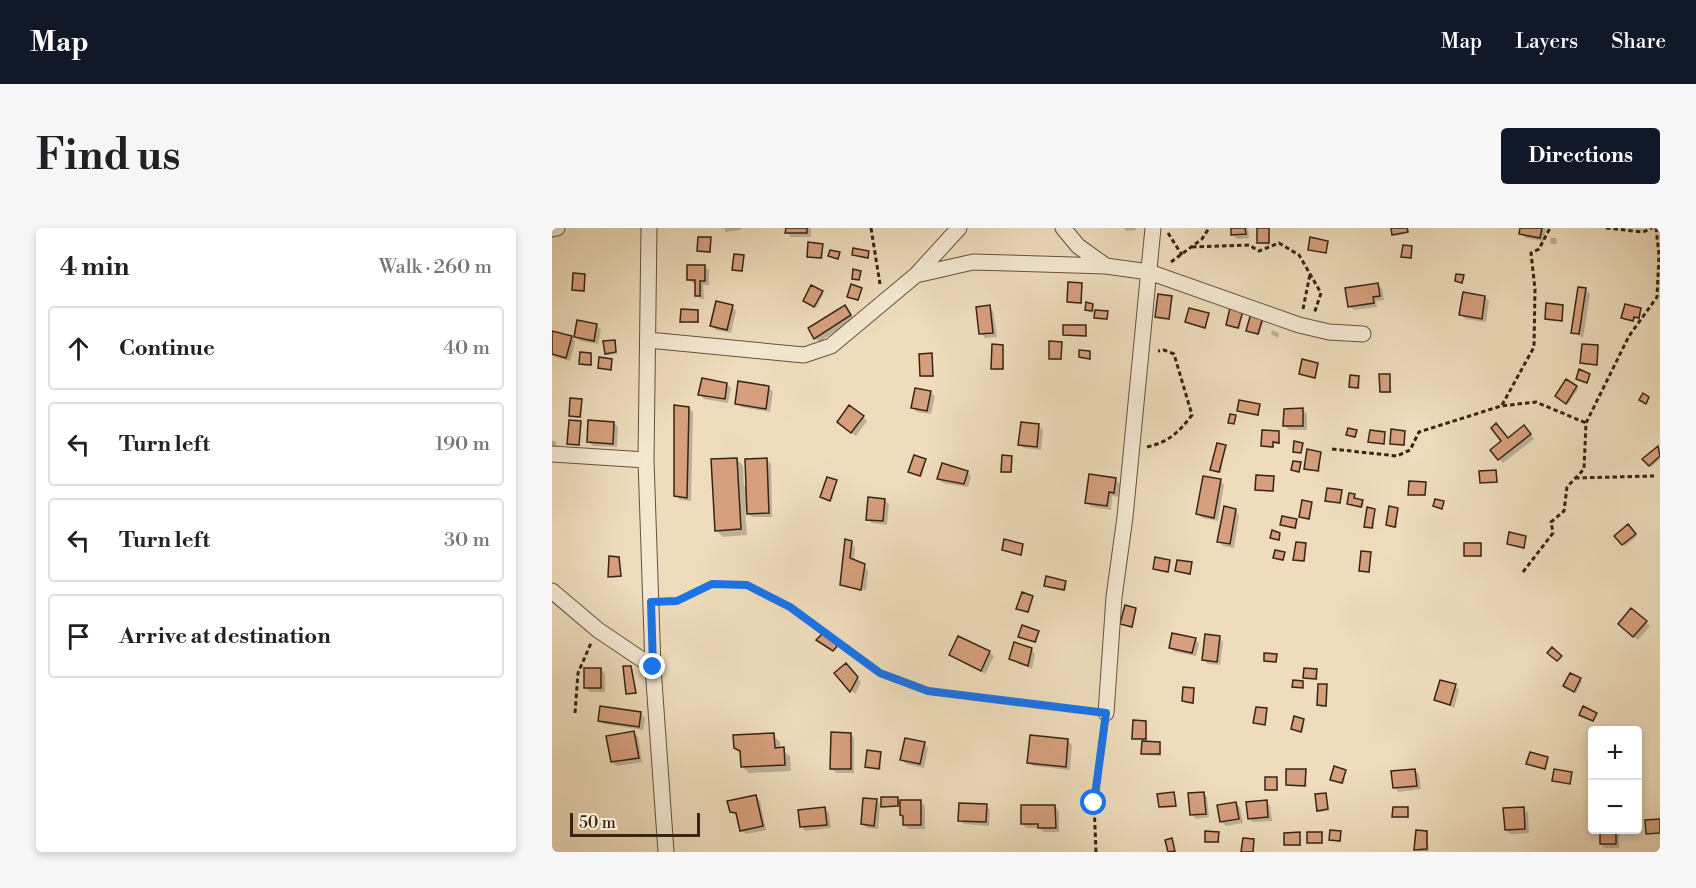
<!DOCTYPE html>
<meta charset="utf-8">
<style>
:root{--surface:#fff;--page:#f6f6f6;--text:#202124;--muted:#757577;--line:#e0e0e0;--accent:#111827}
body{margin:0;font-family:"Libre Bodoni",serif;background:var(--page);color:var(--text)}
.controls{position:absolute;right:18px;bottom:18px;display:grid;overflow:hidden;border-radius:6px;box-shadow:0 3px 9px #0003}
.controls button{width:54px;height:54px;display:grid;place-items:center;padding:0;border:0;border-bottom:2px solid var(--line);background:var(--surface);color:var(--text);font:30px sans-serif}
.scale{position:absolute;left:18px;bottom:15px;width:130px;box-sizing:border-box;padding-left:6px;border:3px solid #372413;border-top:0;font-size:16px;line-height:21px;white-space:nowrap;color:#372413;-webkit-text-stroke:4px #f4e8d3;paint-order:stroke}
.stop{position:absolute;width:18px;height:18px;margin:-14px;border:4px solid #1a73e8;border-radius:50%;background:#fff}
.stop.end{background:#1a73e8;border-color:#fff;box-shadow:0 2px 6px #0008}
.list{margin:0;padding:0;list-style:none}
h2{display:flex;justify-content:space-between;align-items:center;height:78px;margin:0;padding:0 24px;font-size:26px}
h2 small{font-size:20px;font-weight:400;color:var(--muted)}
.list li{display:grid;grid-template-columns:39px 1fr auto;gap:18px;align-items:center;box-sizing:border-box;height:84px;margin:0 12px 12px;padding:0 12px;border:2px solid var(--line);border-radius:6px}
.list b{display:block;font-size:22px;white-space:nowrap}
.list em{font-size:20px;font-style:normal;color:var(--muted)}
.icon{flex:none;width:33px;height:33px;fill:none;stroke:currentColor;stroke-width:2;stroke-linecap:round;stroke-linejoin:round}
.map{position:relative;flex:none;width:1108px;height:624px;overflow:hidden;border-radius:6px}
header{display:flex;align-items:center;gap:36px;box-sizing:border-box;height:84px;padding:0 30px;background:var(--accent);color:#fff}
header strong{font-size:28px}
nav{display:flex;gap:33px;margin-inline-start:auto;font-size:21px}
.intro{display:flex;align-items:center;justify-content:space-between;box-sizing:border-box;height:144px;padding:0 36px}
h1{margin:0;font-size:42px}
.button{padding:15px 27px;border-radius:6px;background:var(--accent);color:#fff;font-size:21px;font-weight:700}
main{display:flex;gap:36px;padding:0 36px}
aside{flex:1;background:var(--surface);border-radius:6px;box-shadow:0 3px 9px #0003}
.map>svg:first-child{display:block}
.shadow{fill:#0003}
.building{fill:#d69f7d;stroke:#372413;stroke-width:1.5}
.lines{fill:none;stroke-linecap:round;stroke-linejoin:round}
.minor-casing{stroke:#65523d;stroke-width:17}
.path{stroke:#372413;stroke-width:3;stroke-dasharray:4.5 3;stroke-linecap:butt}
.minor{stroke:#f4e8d3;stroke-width:15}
.route{stroke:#1a73e8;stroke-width:8}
</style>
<header>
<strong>Map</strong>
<nav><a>Map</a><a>Layers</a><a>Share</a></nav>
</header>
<div class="intro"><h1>Find us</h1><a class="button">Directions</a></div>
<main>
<aside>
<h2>4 min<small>Walk · 260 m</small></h2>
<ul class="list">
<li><svg class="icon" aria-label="ahead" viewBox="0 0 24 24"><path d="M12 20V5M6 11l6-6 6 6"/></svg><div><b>Continue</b></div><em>40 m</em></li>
<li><svg class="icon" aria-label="left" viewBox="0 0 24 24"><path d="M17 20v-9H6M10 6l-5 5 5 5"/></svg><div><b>Turn left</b></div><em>190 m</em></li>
<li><svg class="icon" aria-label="left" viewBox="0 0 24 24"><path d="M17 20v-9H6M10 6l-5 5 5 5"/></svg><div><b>Turn left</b></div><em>30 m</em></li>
<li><svg class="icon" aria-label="arrive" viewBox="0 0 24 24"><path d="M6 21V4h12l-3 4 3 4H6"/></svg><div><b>Arrive at destination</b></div></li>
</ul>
</aside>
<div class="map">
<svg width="1108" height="624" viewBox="0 0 1108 624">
<rect width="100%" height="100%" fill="#eedcbc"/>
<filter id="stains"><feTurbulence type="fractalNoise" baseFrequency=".00333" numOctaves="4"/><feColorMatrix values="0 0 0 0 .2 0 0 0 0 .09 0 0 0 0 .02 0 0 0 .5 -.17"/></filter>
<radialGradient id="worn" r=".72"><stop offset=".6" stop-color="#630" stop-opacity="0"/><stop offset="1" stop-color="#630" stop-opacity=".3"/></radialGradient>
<path class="shadow" d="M172,0H189V2L174,4Z
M235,0H259V9H239L235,4Z
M583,0L584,2L574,3L572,0Z
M680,0H696L697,10L685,11L681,7Z
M706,0H718V17L706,15Z
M840,0H856L857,5L843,8Z
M970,0H994L992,13L973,10L969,5Z
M998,10H1004L1005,16H999Z
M158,11L159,25L149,24L147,23Z
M775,14V26L758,21Z
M270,17L271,31L257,28Z
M860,20V31L853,30L851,28Z
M317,24V31L301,26Z
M191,29V44L183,43L181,41Z
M152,38L157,42V57H151L152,71H149L145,67L144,56L136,52Z
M32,48L33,64L24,63L22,61Z
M530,56V76L518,75L516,73Z
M826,56L830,61L832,72L824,73L825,79L802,82L797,78Z
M1034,62L1038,66L1031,110L1021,104Z
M270,64L271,66L264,80L254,74Z
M619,69L618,92L607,91L605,89Z
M933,69L937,73L934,94L913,91L909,86Z
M541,77L542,83L555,85L556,92L545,91L544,85L537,84L535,82Z
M180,78L184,83L179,105L164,102L160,97Z
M437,79L441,83L445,109L433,110L429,105Z
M1011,79V94L994,90Z
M1088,81V91L1083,90L1082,94L1071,90Z
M146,83L147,95L130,93Z
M297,83L302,92L267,114L263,110Z
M690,85L688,101L676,96Z
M656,87L654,101L635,94Z
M700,87L712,92L707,107L698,104Z
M44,97L49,102L46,116L28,113L23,108Z
M533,99L535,109L513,107Z
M720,102L727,105L726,110L719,106Z
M0,105L19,109L23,113L18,133L0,128Z
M62,113L65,126L56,127L54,125Z
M509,115L510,132H500L498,130Z
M451,118L452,142H443L441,140Z
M1046,119V138L1032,136L1030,134Z
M39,126L40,138H31L29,136Z
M379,127L382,149H371L369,148Z
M59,132L60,143L47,140Z
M765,136L764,150L748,146Z
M837,147L840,165H831L829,164Z
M807,149L808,161L801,160L799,158Z
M175,156L179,160L176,175L152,171L148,166Z
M1024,159L1026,161L1016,176L1006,170Z
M217,160L221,164L218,184L189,179L185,175Z
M378,164L383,168L379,186L365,184L361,180Z
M29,173L30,190L20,189L18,187Z
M137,180L141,184L139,273L128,272L124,267Z
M751,182L755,186V202H737L733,198Z
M311,189L315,193L304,208L291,198Z
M28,194V218L19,217L17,215Z
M62,195L66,199L65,219L41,218L37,214Z
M487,198L491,202L489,222L472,220L468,216Z
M976,203L982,211L951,235L947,231L951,213Z
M853,204V218L842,217L840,216Z
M727,205L728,216L722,215V220L711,218Z
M832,205L833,217L818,214Z
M0,212L4,214V220H0Z
M673,219L669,245L662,243Z
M1105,220L1108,231L1099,239L1092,231Z
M768,225V244L756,242L754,240Z
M459,229L460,245H452L451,243Z
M185,231L191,238L192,258H195L214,231L219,236L220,289H200L193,282L195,307L171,309L164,302Z
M373,232L370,249L358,244Z
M944,243L946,255L929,254Z
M415,244L419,248L416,259L391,255L387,251Z
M721,250L722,264L704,261Z
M564,252L568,256L566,269L560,268L559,282L539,279L535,274Z
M668,252L672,257L666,293L650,290L646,286Z
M284,253L280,273L272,271L270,269Z
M873,256L874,268L858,266Z
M789,264V276L775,273Z
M802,267L803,272L812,275L811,280L796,276Z
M332,272L337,276L335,297L320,295L316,291Z
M760,275L758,292L750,290L749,289Z
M845,281V300L837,299L835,297Z
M683,282L687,287L682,320L671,318L667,313Z
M822,282V301L816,300L814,299Z
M745,292V301L730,297Z
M1076,298L1085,308L1073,318L1064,308Z
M973,309V321L956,316Z
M299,315L303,319L302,333L316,342L314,362L289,356Z
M471,317L470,327L451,322Z
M754,317L753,334L745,333L743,331Z
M928,317L930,329L913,327Z
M818,325V345L810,344L808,342Z
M66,330L70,349L60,350L58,348Z
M617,333V345L602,341Z
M639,336V347L625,343Z
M514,354V363L494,358Z
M480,369L477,385L468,382Z
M583,381L581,400L572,397L570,396Z
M1094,394L1098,398L1086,412L1072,400Z
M486,404L485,415L468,408Z
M667,409L671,414L668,437L656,436L652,431Z
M643,411L647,416L644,428L623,424L618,419Z
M479,421L483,426L480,441L459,431Z
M437,424L442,428L433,446L399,427Z
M724,427L725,435L713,433Z
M294,437L309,454L303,466L284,445Z
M78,440L80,442L85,466L75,465Z
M49,441L53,446V464H38L33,459Z
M764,442L766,452L753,450Z
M1019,447L1030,453L1024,465L1015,460Z
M774,458L775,479H768L767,477Z
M903,458L907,462L902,480L884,471Z
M642,462V476L633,475L631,473Z
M715,482L714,498L704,496L703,494Z
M89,486L93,490L91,502L52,496L48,492Z
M752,492L751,504L741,500Z
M594,494L595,515H608L609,528L593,527L591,512L582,510Z
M82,505L86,509L90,534L65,538L60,534Z
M298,506L302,510V545H284L280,541Z
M221,507L228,514V521L238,528L239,543L197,545L191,539L190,526L183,519Z
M1086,509L1090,512L1086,522Z
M516,513L520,517L518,542L481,538L477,534Z
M372,516L376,520L372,540L354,536L350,531Z
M328,525L329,542L316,540L315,539Z
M995,530L994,542L976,536Z
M863,542L867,547L869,561L847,564L842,559Z
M753,543L755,559L735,557Z
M793,543L792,556L780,551Z
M1019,545V557L1002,553Z
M724,551L726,563H717L715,562Z
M651,565L655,569L657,589L644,591L640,586Z
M622,566L625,579L610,580L608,579Z
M774,567L777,583L768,584L766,582Z
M204,569L208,573L214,602L194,606L189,602L187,588L179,584Z
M345,570L347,573H368L373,578V601H357L352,597L349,579L331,578Z
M324,572L328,577L326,601L315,600L311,596Z
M714,574L718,578L720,593L701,594L697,590Z
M684,575L688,580L691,595L674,598L670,594Z
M434,578L438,582L437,598L412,596L408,592Z
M503,578L507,583V604H492L487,600H474L470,595Z
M273,581L277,585L279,600L253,603L249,598Z
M855,581L857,590L842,588Z
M971,581L976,585L977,605L958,606L954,602Z
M1049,602H1067V620H1053L1049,616Z
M788,604L789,614L778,612Z
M875,604L877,623H866L864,621Z
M666,605L668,615L654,613Z
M769,605L771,616L757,614Z
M747,606L749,618L733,617Z"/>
<path class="building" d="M234,0H255V5H233Z
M679,0H693L694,6L679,7Z
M705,0H717V15H705Z
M839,0H855L856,4L840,7Z
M968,0H990L988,10L967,6Z
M146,9H159L158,24L145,23Z
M758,9L776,13L774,25L756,22Z
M256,14L271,16L269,30L255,29Z
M851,17L860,18L859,30L849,29Z
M301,20L317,23L316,30L300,27Z
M278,22L288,24L286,31L276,28Z
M182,26L192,27L190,43L180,42Z
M135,37H153V53H148V68H143V52H135Z
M301,41L309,43L307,52L300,51Z
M21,45L33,46L32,63L20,62Z
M904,46L912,47L910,55L903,53Z
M516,54L530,55L529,75L515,74Z
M826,55L828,68L821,69L822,75L796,79L793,60Z
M299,56L310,60L306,72L295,69Z
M259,57L271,63L262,79L251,73Z
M1026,59L1034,60L1027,106L1019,105Z
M911,64L933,68L930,91L907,87Z
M606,66L620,68L617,91L603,89Z
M164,73L181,77L175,102L158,98Z
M534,74L541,76L540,83L533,82Z
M994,75L1011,77L1010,93L993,91Z
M1073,76L1089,80L1087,90L1082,89L1081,93L1069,90Z
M293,77L299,87L262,111L256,100Z
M438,77L441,105L427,106L424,79Z
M637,80L657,85L653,100L633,94Z
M678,80L691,83L686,100L674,97Z
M129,81L146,82V94H128Z
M543,82L556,83L555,91L542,90Z
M699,85L711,89L706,106L694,103Z
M25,92L45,96L42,113L22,109Z
M511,97H534V108L511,107Z
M0,103L20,108L14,130L0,126Z
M63,112L64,124L53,126L51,113Z
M497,113L510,114L509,131H497Z
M440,116L451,117V141H439Z
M1030,116L1046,117L1045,137L1028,135Z
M527,122L538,123V131L527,129Z
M28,124L39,125V137L27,136Z
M380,125L381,148H368L367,126Z
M47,129L60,131L59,142L46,140Z
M750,131L766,135L763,150L747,146Z
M1027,141L1038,146L1035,155L1024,151Z
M827,146H838V164H828Z
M798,147L807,148L806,160L797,159Z
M150,150L175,155L173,171L146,167Z
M1014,151L1025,158L1014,176L1003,168Z
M186,153L217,158L214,181L183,176Z
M363,160L379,163L375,183L359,180Z
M1091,165L1097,169L1094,176L1087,172Z
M18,170L30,171L28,189L17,188Z
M687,172L708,176L706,187L685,183Z
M122,177L137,179L135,270L122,268Z
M297,177L312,188L299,205L285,194Z
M751,180V198H731L732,181Z
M678,186L684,187L682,196L676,195Z
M17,192L29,193L27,217L15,216Z
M36,192L62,194L61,216L35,214Z
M469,194L487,196L485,219L466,217Z
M944,195L956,210L972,197L979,206L946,232L938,222L949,213L939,200Z
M796,200L805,202L803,209L794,207Z
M839,201L853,203L852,217L838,216Z
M710,202L727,203V215L721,214V219L709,218Z
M818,202L833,204L832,216L816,214Z
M742,213L751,215L749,225L741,224Z
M665,215L674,217L667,244L658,242Z
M1106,218L1108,228L1097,238L1090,231Z
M755,221L769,224L766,243L752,241Z
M362,227L374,231L368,248L356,244Z
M450,227L460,228L459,244H449Z
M185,230L189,301L163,303L159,231Z
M215,230L217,285L195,286L193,231Z
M741,233L749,234L747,244L739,242Z
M390,235L416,243L412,256L385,251Z
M944,242L945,254L928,255L927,243Z
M537,246L564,250L562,265L557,264L555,278L533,275Z
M704,247L722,248L721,263L703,262Z
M651,248L669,251L662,290L644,286Z
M275,249L285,252L278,273L268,269Z
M857,253L874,254L873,267H856Z
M775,260L790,262L788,275L773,273Z
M797,265L803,266L802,270L811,272L809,279L795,276Z
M316,269L333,271L331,293L314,292Z
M883,271L892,273L890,281L881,278Z
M750,272L760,274L757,291L747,289Z
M672,278L684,281L678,316L665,314Z
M837,278L846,280L843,299L834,297Z
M815,279L823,281L820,300L812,299Z
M730,288L745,291L743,300L728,297Z
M1076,296L1084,306L1070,317L1062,308Z
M720,302L728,305L727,312L718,310Z
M957,304L974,308L972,320L955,316Z
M293,311L300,313L298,330L313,336L309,362L288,357Z
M452,311L471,316L469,327L450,322Z
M744,314L754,315L752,333L741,332Z
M912,315H929V328H912Z
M723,322L733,324L731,332L721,330Z
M809,323L819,324L817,344L807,343Z
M57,328L67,329L69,348L56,349Z
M603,329L618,332L616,344L601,341Z
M625,332L640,334L638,346L623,343Z
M494,348L514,353L512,362L492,358Z
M470,364L481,368L476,384L464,381Z
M573,377L584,380L580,399L568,396Z
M1079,380L1095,393L1081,409L1066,396Z
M470,397L487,403L483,414L466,409Z
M620,405L644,410L640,425L617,420Z
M270,406L287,416L281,423L264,412Z
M653,406L668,408L665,434L650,432Z
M406,408L438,423L429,443L397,427Z
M462,414L480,420L476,438L457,431Z
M1000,419L1010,428L1005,433L995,425Z
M712,425L725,426L724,434L712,433Z
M294,435L306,449L298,464L282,445Z
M71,438H79L84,465L74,466Z
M32,440H49V460H32Z
M752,440L765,441L764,451L751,450Z
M1018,445L1029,450L1022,464L1011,458Z
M741,452L751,453V460L740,459Z
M888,452L904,456L898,477L882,472Z
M766,456H775L774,478L765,477Z
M631,459L642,460L641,475L630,473Z
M48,478L89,484L87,499L46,493Z
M1031,478L1045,485L1041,493L1027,487Z
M704,479L715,480L713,497L701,495Z
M742,488L752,491L749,504L739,501Z
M581,492L594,493V511H580Z
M82,503L87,530L59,534L54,508Z
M279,504L299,505V541H278Z
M222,505L223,520L232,519L233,537L189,539L188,523L182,520L181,507Z
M478,507L516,511L514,539L475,535Z
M353,510L373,514L368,536L348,532Z
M590,513L608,514V526H589Z
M315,522L329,524L327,541L313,539Z
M978,524L996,529L993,541L974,536Z
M782,538L794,542L790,555L778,552Z
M734,541H754L753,558L734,557Z
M863,541L865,558L841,560L839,543Z
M1002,541L1020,544L1018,556L1000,553Z
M713,549H725V562H713Z
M622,564L624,578L607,579L605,566Z
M652,564L654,586L638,587L636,565Z
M774,565L776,581L765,583L763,566Z
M204,567L211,598L188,603L184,585L178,584L175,573Z
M329,569H346V578L329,579Z
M311,570L325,571L322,598L309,596Z
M348,572H369V597H351V588L348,587Z
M715,572L716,589L696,591L694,574Z
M684,574L687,591L668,594L665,577Z
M407,575L435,576L434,594L406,593Z
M469,577H503L504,600H486V596H469Z
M273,579L275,597L248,599L246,582Z
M841,579H856V589H840Z
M972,579L973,601L953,602L951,580Z
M1108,591V605L1094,606L1093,592Z
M778,602L789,603L788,613L777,612Z
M864,602L875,603V621L862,622Z
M1048,602H1064V616H1048Z
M653,603L667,604L666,614H653Z
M748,604V617H732V605Z
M755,604H770V615H755Z
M620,610L623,623L616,624L613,612Z
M691,610L702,611L701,624H689Z"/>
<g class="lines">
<defs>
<path id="minor" d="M97,0L94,232L101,439L114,624
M511,0L526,18L554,38
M0,1L5,0
M364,47L407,0
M96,112L252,127L279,118L364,47L421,34L554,38L597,44L747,97L777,104L811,106
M0,226L94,232
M0,363L46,402L101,439
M554,485L562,369L573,289L601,0"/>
</defs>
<use href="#minor" class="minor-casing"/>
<path class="path" d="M319,0L328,56
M1054,0L1091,4L1100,0
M616,5L630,27
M640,19L697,17L707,23L727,15L747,27L769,65L762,86
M619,34L650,11L657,0
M751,81L758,46
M950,177L982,119L983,61L979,25L987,21L998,0
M595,219C617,214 627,204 640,187L622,126L612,122L606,123
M780,221L845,228L858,222L867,204L949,178L984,174L1034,195
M1023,250L1102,248
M971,344L1001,305L999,294L1012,283L1015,259L1032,241L1034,195L1077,108L1105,69L1107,27L1104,0
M113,374L125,373L160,356L195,357L238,379L328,445L376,463L539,484
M23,485L26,445L39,415
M544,624L542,575L552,501"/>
<use href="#minor" class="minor"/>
</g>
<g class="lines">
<path class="route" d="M101,439L99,374L125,373L160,356L195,357L238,379L328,445L376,463L554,485L542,575"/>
</g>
<rect width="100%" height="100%" filter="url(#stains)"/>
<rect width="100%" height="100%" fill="url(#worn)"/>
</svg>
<div class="controls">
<button>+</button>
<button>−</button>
</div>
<div class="scale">50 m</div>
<div class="stop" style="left:542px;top:575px"></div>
<div class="stop end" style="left:101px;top:439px"></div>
</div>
</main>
